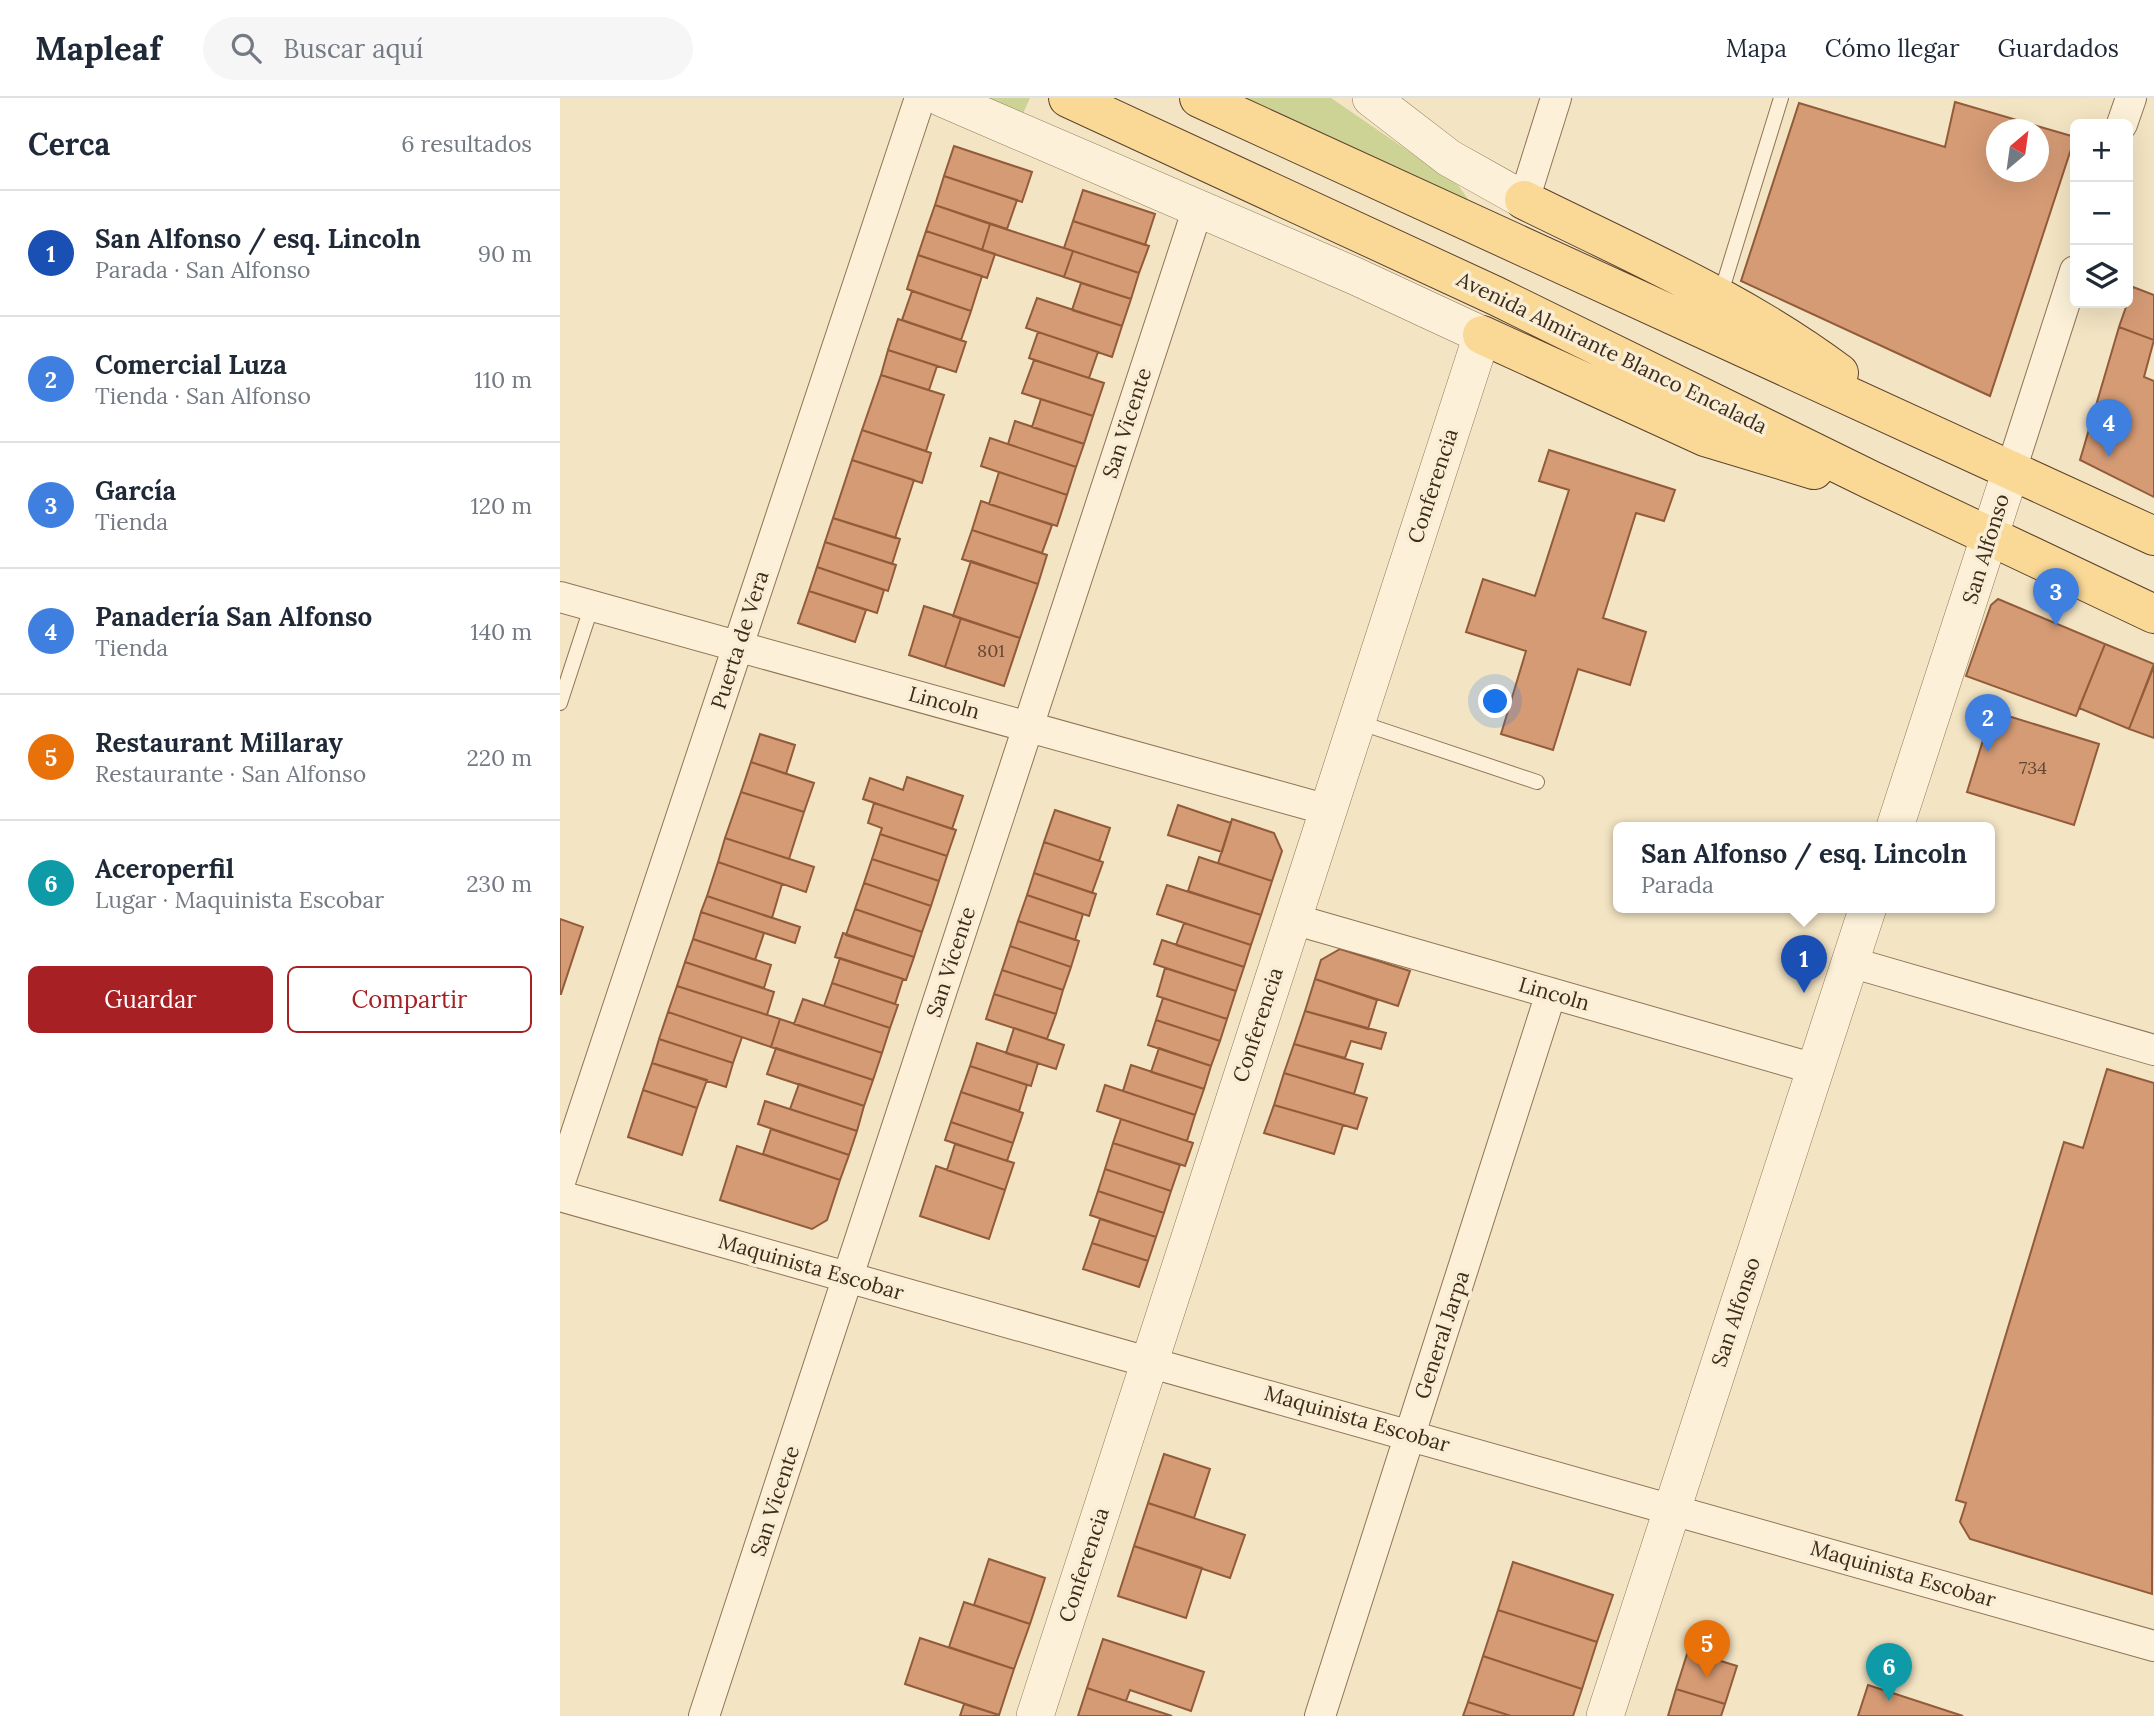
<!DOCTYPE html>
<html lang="es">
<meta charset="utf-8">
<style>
:root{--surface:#fff;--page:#f6f6f7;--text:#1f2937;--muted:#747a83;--line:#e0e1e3;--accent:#a62024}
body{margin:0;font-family:Lora,serif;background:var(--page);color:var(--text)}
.controls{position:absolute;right:21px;top:21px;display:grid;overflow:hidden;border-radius:10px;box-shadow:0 7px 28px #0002}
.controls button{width:63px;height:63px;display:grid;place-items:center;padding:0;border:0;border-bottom:2px solid var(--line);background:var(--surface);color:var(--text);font:35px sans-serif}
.compass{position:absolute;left:1426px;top:21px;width:63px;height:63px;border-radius:50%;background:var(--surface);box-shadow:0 7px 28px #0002;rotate:29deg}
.you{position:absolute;left:936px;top:604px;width:24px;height:24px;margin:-18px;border:5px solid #fff;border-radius:50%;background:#1a73e8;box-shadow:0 0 0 10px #1a73e833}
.badge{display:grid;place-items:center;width:46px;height:46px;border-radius:50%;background:var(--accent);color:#fff;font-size:23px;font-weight:700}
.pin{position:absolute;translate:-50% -58px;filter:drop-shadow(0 2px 4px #0008)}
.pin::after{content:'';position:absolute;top:37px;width:24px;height:21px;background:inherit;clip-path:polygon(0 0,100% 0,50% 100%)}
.popup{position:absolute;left:1053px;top:724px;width:382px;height:91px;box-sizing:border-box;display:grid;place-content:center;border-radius:10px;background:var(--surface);filter:drop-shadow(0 2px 5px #0005);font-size:23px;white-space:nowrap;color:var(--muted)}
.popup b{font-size:26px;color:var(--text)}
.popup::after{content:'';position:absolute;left:50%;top:100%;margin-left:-14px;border:14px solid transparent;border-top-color:var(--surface)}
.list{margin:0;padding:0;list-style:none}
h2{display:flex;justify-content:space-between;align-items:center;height:91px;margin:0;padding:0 28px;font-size:30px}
h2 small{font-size:23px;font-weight:400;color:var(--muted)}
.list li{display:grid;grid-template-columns:46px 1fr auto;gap:21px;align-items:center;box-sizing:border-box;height:126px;padding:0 28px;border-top:2px solid var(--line)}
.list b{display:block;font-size:26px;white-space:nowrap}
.list p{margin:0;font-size:23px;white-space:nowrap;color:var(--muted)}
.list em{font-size:23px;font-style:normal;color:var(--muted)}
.actions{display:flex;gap:14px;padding:21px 28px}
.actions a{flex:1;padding:16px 0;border:2px solid var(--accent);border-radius:10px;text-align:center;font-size:24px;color:var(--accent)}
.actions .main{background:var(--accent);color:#fff}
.icon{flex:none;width:38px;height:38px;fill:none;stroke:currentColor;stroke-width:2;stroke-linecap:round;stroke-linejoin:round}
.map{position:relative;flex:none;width:1594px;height:1618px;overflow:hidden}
header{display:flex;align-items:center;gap:42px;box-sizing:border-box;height:98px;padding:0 35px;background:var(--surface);border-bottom:2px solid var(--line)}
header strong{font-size:33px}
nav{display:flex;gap:38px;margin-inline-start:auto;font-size:24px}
.search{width:490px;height:63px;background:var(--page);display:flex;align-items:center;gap:18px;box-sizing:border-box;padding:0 24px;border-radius:38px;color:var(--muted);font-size:26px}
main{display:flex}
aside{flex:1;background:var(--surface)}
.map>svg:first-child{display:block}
.green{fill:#cdd395}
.building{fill:#d59b75;stroke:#925b3a;stroke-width:2;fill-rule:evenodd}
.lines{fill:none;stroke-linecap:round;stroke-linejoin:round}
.service-casing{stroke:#907457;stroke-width:16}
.minor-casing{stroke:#907457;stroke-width:32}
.tertiary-casing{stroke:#907457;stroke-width:38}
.primary-casing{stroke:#5d422c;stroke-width:40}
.service{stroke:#fcf1d8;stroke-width:14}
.minor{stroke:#fcf1d8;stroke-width:30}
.tertiary{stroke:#fcf1d8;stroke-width:37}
.primary{stroke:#fad997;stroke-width:38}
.labels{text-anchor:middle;stroke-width:7;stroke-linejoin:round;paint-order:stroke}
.number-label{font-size:18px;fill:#644833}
.street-label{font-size:21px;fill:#3e2c1d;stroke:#f9eed4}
</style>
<header>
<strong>Mapleaf</strong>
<div class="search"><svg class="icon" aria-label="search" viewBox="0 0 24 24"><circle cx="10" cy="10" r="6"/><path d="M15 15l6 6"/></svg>Buscar aquí</div>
<nav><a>Mapa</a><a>Cómo llegar</a><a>Guardados</a></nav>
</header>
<main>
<aside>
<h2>Cerca<small>6 resultados</small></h2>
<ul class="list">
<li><span class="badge" style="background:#1a4fb4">1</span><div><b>San Alfonso / esq. Lincoln</b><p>Parada · San Alfonso</p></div><em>90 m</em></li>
<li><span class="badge" style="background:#3f7fe0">2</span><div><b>Comercial Luza</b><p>Tienda · San Alfonso</p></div><em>110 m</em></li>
<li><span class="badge" style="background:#3f7fe0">3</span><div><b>García</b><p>Tienda</p></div><em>120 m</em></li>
<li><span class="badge" style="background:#3f7fe0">4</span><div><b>Panadería San Alfonso</b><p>Tienda</p></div><em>140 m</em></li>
<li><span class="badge" style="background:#e8710a">5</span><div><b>Restaurant Millaray</b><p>Restaurante · San Alfonso</p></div><em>220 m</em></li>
<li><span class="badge" style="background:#0f9aa8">6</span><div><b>Aceroperfil</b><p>Lugar · Maquinista Escobar</p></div><em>230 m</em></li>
</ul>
<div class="actions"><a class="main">Guardar</a><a>Compartir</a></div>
</aside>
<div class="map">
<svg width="1594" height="1618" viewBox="0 0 1594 1618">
<rect width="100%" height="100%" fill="#f3e4c3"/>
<path class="green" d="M409,0H470L460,22Z
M677,0H771L898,87L910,104Z"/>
<path class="building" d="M1395,4L1515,39L1430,298L1181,183L1239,5L1385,49ZM1436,32H1478V74H1436Z
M394,48L472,74L462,104L384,78Z
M384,78L457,102L447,131L375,107Z
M523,92L595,116L585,147L513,123Z
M375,107L430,126L422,152L366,133Z
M513,123L589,148L579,175L504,150Z
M430,126L513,153L504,179L422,152Z
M366,133L435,156L427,180L358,157Z
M513,153L579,175L571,201L504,179Z
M358,157L422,178L411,213L347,191Z
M521,185L571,201L562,228L512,212Z
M1573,189L1594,197V242L1559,229Z
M352,193L411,213L401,242L342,222Z
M477,200L562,228L552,259L466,230Z
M338,221L406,244L396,274L328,252Z
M1559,229L1594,242L1584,279L1594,283V399L1520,362Z
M478,234L538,254L529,280L469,260Z
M328,252L377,268L369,292L321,277Z
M474,262L544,285L533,318L462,295Z
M321,277L384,297L366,353L302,332Z
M481,301L533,318L524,346L472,329Z
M455,323L524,346L516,369L448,346Z
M302,332L371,355L362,385L292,362Z
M430,340L516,369L507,397L421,368Z
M989,352L1115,392L1104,423L1076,415L1043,520L1086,534L1070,587L1018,571L993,652L941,636L966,553L906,534L923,481L975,498L1009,392L979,383Z
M292,362L354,382L335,440L273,420Z
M439,374L507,397L497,428L429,406Z
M421,403L492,427L482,455L412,432Z
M273,420L340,441L332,466L265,444Z
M412,432L487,457L478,486L402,461Z
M265,444L336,467L328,493L257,469Z
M411,463L478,486L460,540L393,518Z
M257,469L324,492L317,515L249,493Z
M249,493L306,512L295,544L238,525Z
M1438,501L1545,546L1516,618L1406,578L1431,507Z
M364,508L401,520L385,569L349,557Z
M401,520L460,540L444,588L385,569Z
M1545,546L1594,566L1569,631L1519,610Z
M1594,568V640L1569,631Z
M1432,613L1539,646L1514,727L1407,694Z
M200,636L235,647L226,676L191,664Z
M191,664L254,685L244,714L181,694Z
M347,679L403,698L392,731L303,701L310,680L343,692Z
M181,694L244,714L229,761L165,740Z
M314,705L396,732L387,758L320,736L322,730L308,725Z
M618,707L671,725L662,754L608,737Z
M495,712L550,730L539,763L484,744Z
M672,721L714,735L722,753L712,783L658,765Z
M320,736L387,758L379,783L312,761Z
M165,740L254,769L246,794L158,764Z
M484,744L543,764L532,795L474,775Z
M639,759L712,783L701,817L628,793Z
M312,761L379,783L371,808L304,785Z
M158,764L222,786L212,820L147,798Z
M474,775L536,796L529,818L467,797Z
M304,785L371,808L362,834L295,811Z
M607,787L701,817L691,847L597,816Z
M467,797L523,816L515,842L458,823Z
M147,798L240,829L235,845L141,814Z
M295,811L362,834L354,859L286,837Z
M141,814L204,835L195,862L133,841Z
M0,821L23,829L1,896H0Z
M458,823L519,843L511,869L450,848Z
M624,825L691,847L684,869L616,847Z
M283,835L354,859L346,882L275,859Z
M133,841L211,867L204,890L125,864Z
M602,842L684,869L676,893L594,866Z
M450,848L511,869L503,892L442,872Z
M780,851L850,873L838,908L755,881L761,862Z
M280,860L343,881L335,906L272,885Z
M125,864L214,894L207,917L117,888Z
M605,870L676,893L667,921L597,898Z
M442,872L503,892L496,916L434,896Z
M755,881L817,902L808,931L745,913Z
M272,885L338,907L330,930L264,908Z
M117,888L220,921L211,949L108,914Z
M434,896L496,916L487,941L426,921Z
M603,900L667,921L660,943L596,922Z
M243,901L330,930L322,955L234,926Z
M745,913L826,935L821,951L791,943L785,960L734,946Z
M108,914L182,939L173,965L99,941Z
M220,921L322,955L313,982L211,949Z
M596,922L660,943L651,968L588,947Z
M454,930L504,947L496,971L446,955Z
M99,941L173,965L166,989L92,965Z
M417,945L478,965L471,988L410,968Z
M734,946L803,966L794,996L724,975Z
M216,950L313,982L304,1008L207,976Z
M599,950L651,968L644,991L591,974Z
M92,965L147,982L137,1010L83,992Z
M571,967L644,991L635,1017L563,993Z
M410,968L467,987L459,1013L401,994Z
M1547,971L1594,985L1592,1496L1410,1441L1400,1424L1406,1405L1396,1402L1504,1044L1523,1050Z
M724,975L807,1000L797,1031L714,1007Z
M239,986L304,1008L297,1033L230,1011Z
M545,987L635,1017L627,1043L537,1013Z
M83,992L137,1010L122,1057L68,1039Z
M401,994L463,1015L453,1045L391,1024Z
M205,1003L297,1033L289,1057L198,1026Z
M714,1007L783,1027L774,1056L704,1035Z
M561,1021L633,1045L625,1068L553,1045Z
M391,1024L453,1045L447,1063L385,1042Z
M211,1031L289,1057L280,1082L203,1056Z
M553,1045L620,1067L611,1093L545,1071Z
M395,1046L454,1065L445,1092L387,1072Z
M177,1048L280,1082L267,1122L252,1131L160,1102Z
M376,1068L445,1092L429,1141L360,1118Z
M545,1071L611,1093L604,1115L538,1093Z
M538,1093L604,1115L596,1139L530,1117Z
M540,1121L596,1139L588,1163L532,1145Z
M532,1145L588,1163L579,1189L523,1171Z
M604,1356L650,1371L634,1420L588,1405Z
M588,1405L685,1437L670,1480L574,1448Z
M574,1448L642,1470L626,1520L558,1498Z
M429,1461L485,1480L470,1526L414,1507Z
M953,1464L1053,1497L1037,1544L938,1512Z
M404,1504L470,1526L454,1571L389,1549Z
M938,1512L1037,1544L1022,1591L923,1558Z
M360,1540L454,1571L439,1617L345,1586Z
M543,1541L644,1574L631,1613L570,1592L566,1603L527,1590Z
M1128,1553L1177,1568L1165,1606L1116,1591Z
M923,1558L1022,1591L1013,1618H951L908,1604Z
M1308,1587L1403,1618H1298Z
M527,1590L566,1603L612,1618H518Z
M1116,1591L1165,1606L1161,1618H1108Z
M908,1604L951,1618H903Z
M404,1606L439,1617V1618H400Z"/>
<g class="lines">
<defs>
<path id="service" d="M1160,198L1221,0
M0,605L32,507
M798,624L977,684"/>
<path id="minor" d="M1562,26L1571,0
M964,102L996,0
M1451,372L1515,173
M0,499L768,712
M733,821L1255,971
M1290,864L1594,952
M0,1084L360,0
M0,1098L1594,1548
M144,1618L638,110
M760,1618L991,895"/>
<path id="tertiary" d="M382,0L795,178L922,237L475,1618
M811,0L889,60L964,102
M1335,729L1451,372
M1045,1618L1308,809"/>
<path id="primary" d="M508,0L936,198L1311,382L1594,516
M639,0L1594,438
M964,102C1071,155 1183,203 1279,275
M922,237L1145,339L1254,372"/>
</defs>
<use href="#service" class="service-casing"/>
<use href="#minor" class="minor-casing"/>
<use href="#tertiary" class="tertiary-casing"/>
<use href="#primary" class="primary-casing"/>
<use href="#service" class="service"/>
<use href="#minor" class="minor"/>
<use href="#tertiary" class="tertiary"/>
<use href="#primary" class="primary"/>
</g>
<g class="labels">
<g class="number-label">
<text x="431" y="559">801</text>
<text x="1473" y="676">734</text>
</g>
<g class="street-label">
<text transform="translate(1052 255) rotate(26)" y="7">Avenida Almirante Blanco Encalada</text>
<text transform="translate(567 325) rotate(-72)" y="7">San Vicente</text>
<text transform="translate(873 388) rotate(-72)" y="7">Conferencia</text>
<text transform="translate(1426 451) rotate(-73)" y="7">San Alfonso</text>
<text transform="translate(180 542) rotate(-72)" y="7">Puerta de Vera</text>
<text transform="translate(384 605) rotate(15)" y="7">Lincoln</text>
<text transform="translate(391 864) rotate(-72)" y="7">San Vicente</text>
<text transform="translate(994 896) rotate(16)" y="7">Lincoln</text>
<text transform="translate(698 927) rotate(-72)" y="7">Conferencia</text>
<text transform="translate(251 1169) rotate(16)" y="7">Maquinista Escobar</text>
<text transform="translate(1176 1214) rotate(-72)" y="7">San Alfonso</text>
<text transform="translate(882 1237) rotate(-72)" y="7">General Jarpa</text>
<text transform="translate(797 1321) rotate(16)" y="7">Maquinista Escobar</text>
<text transform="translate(215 1403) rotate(-72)" y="7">San Vicente</text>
<text transform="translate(524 1467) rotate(-72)" y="7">Conferencia</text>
<text transform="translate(1343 1476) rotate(16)" y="7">Maquinista Escobar</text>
</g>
</g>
</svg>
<div class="controls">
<button>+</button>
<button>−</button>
<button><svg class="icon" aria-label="layers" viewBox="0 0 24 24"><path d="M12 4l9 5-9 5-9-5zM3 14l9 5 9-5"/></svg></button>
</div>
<svg class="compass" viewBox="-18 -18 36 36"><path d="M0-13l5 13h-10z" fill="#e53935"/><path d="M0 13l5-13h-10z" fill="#747a83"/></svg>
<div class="you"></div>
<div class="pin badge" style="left:1244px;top:895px;background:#1a4fb4">1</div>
<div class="popup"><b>San Alfonso / esq. Lincoln</b>Parada</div>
<div class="pin badge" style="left:1428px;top:654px;background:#3f7fe0">2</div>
<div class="pin badge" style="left:1496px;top:528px;background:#3f7fe0">3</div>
<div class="pin badge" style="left:1549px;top:359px;background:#3f7fe0">4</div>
<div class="pin badge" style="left:1147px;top:1580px;background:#e8710a">5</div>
<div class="pin badge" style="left:1329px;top:1603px;background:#0f9aa8">6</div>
</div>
</main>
